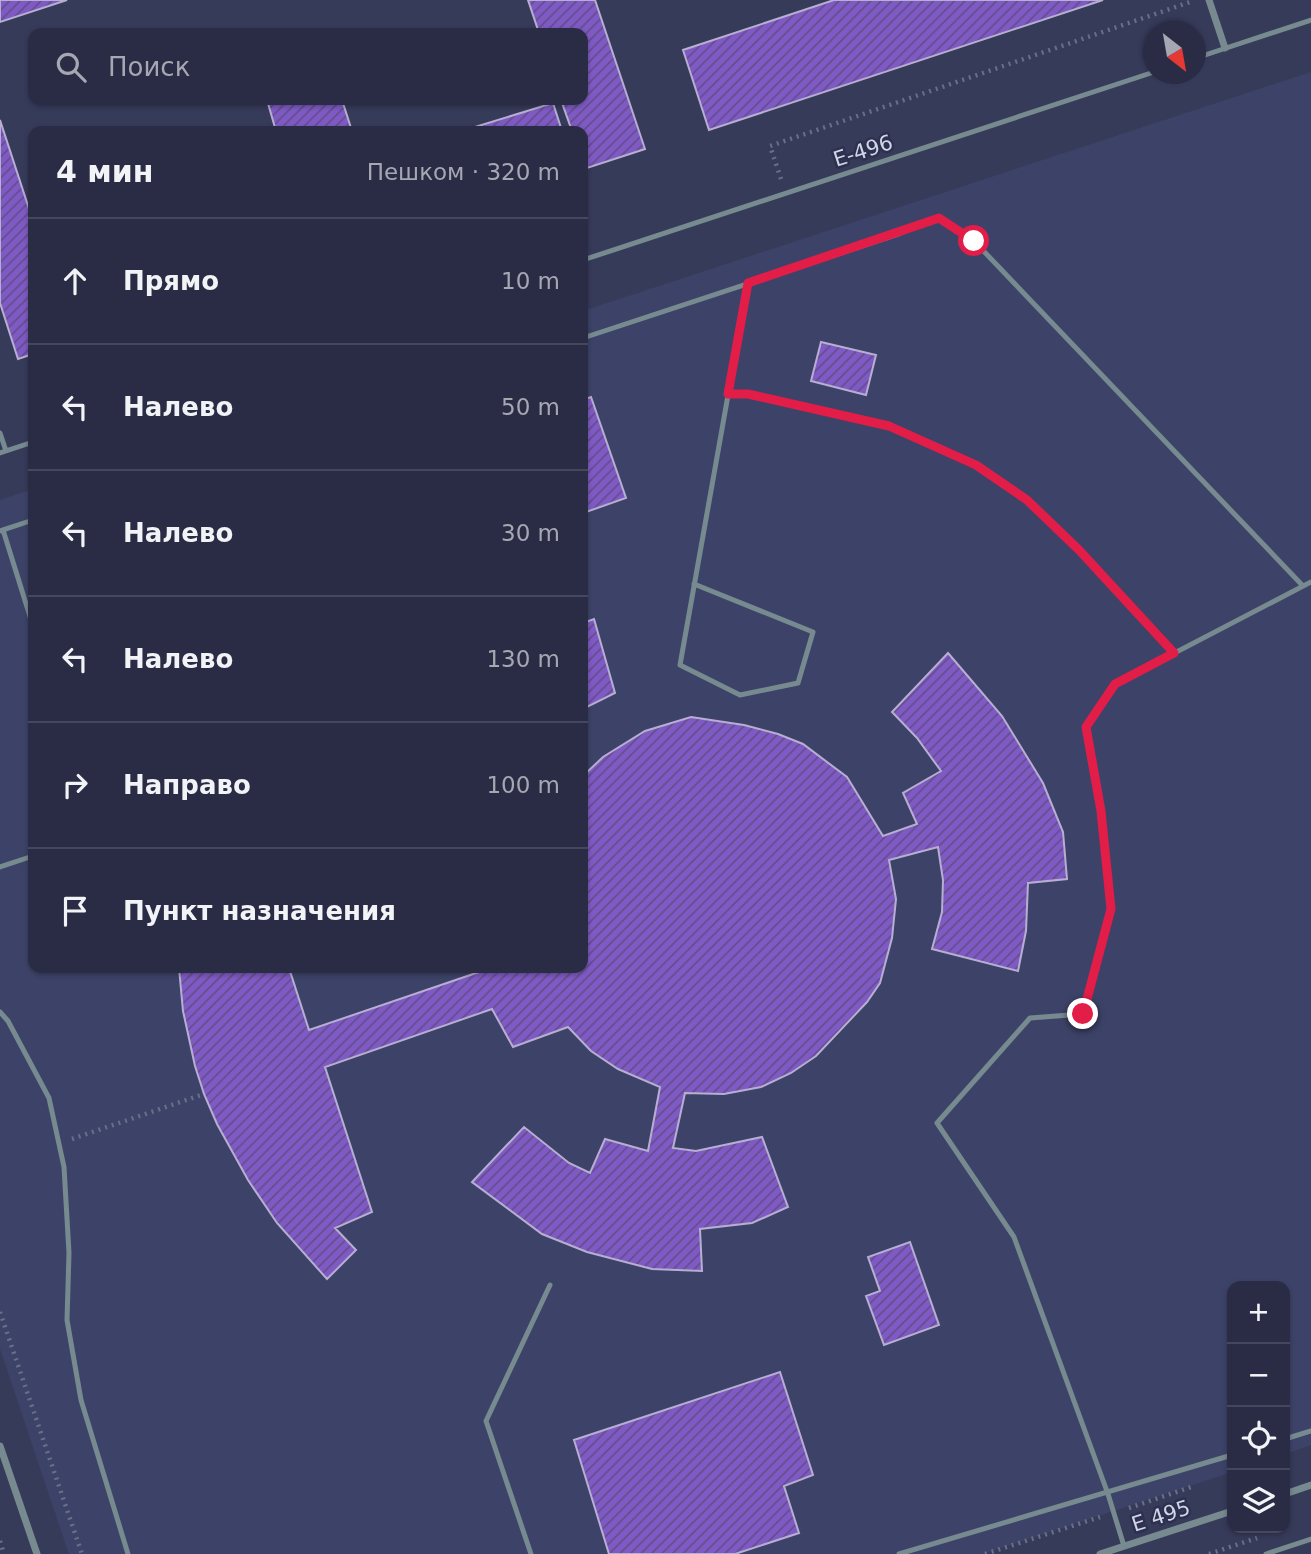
<!DOCTYPE html>
<html lang="ru">
<meta charset="utf-8">
<style>
:root{--surface:#292c44;--page:#31344b;--text:#f1f3f6;--muted:#a5a7b2;--line:#45485d}
body{margin:0;font-family:"DejaVu Sans",sans-serif;background:var(--page);color:var(--text)}
.controls{position:absolute;right:21px;bottom:21px;display:grid;overflow:hidden;border-radius:14px;box-shadow:0 2px 5px #0004}
.controls button{width:63px;height:63px;display:grid;place-items:center;padding:0;border:0;border-bottom:2px solid var(--line);background:var(--surface);color:var(--text);font:35px sans-serif}
.compass{position:absolute;left:1143px;top:21px;width:63px;height:63px;border-radius:50%;background:var(--surface);box-shadow:0 2px 5px #0004;rotate:149deg}
.stop{position:absolute;width:21px;height:21px;margin:-16px;border:5px solid #e11d48;border-radius:50%;background:#fff}
.stop.end{background:#e11d48;border-color:#fff;box-shadow:0 2px 7px #0008}
.list{margin:0;padding:0;list-style:none}
h2{display:flex;justify-content:space-between;align-items:center;height:91px;margin:0;padding:0 28px;font-size:30px}
h2 small{font-size:23px;font-weight:400;color:var(--muted)}
.list li{display:grid;grid-template-columns:46px 1fr auto;gap:21px;align-items:center;box-sizing:border-box;height:126px;padding:0 28px;border-top:2px solid var(--line)}
.list b{display:block;font-size:26px;white-space:nowrap}
.list em{font-size:23px;font-style:normal;color:var(--muted)}
.icon{flex:none;width:38px;height:38px;fill:none;stroke:currentColor;stroke-width:2;stroke-linecap:round;stroke-linejoin:round}
.map{position:relative;flex:none;width:1311px;height:1554px;overflow:hidden}
.search{position:absolute;background:var(--surface);box-shadow:0 2px 5px #0004;left:28px;top:28px;width:560px;height:77px;display:flex;align-items:center;gap:18px;box-sizing:border-box;padding:0 24px;border-radius:14px;color:var(--muted);font-size:26px}
.panel{position:absolute;background:var(--surface);box-shadow:0 2px 5px #0004;left:28px;top:126px;width:560px;height:847px;border-radius:14px}
.map>svg:first-child{display:block}
.built{fill:#3d4368}
.building{fill:url(#building-hatch);stroke:#b7aed2;stroke-width:2}
.lines{fill:none;stroke-linecap:round;stroke-linejoin:round}
.path{stroke:#6a6e89;stroke-width:4.5;stroke-dasharray:2 5;stroke-linecap:butt}
.lane{stroke:#778a8f;stroke-width:5}
.street{stroke:#778a8f;stroke-width:7}
.route{stroke:#e11d48;stroke-width:9}
.labels{text-anchor:middle;stroke-width:5;stroke-linejoin:round;paint-order:stroke}
.street-label{font-size:21px;fill:#d1d5e8;stroke:#2d314f}
</style>
<div class="map">
<svg width="1311" height="1554" viewBox="0 0 1311 1554">
<defs>
<pattern id="building-hatch" width="6" height="6" patternUnits="userSpaceOnUse" patternTransform="scale(1.75)"><rect width="6" height="6" fill="#7f5ac5"/><path d="M-1 1l2-2M0 6l6-6M5 7l2-2" fill="none" stroke="#624e8c"/></pattern>
</defs>
<rect width="100%" height="100%" fill="#373b5a"/>
<path class="built" d="M1311,72V1445L1285,1454V1286H1232V1472L983,1554H69L0,1349V500L33,489V968H583V311Z"/>
<path class="building" d="M0,0H67L0,22Z
M528,0H595L645,149L584,169L583,131H572L561,100H583V33H539Z
M834,0H1103L709,130L683,50Z
M267,100H342L352,131H276Z
M553,103L562,131H462Z
M0,120L33,221V354L18,359L0,303Z
M821,342L876,355L866,395L811,381Z
M591,397L626,498L583,513V400Z
M594,619L615,693L583,709V623Z
M948,653L1002,716L1043,783L1063,832L1067,879L1028,883L1026,931L1018,971L932,949L942,912L943,880L938,847L889,860L896,899L892,938L880,983L867,1002L816,1056L791,1073L761,1087L724,1094L685,1093L673,1148L696,1151L762,1137L788,1207L752,1223L700,1229L702,1271L652,1269L587,1252L542,1234L472,1182L524,1127L569,1163L590,1173L605,1139L648,1151L660,1087L618,1069L591,1051L568,1027L513,1047L492,1009L325,1067L372,1212L335,1228L356,1250L327,1279L277,1223L248,1180L217,1124L204,1094L195,1066L183,1011L179,968H289L309,1030L479,972L478,968H583V776L603,757L645,731L691,717L744,725L778,734L803,744L847,777L883,836L917,824L903,793L941,771L917,738L892,712Z
M910,1242L939,1325L884,1345L866,1296L880,1291L868,1257Z
M780,1372L813,1475L784,1486L799,1533L735,1554H609L574,1440Z"/>
<g class="lines">
<path class="path" d="M781,179L770,146L1193,1
M742,394L889,426L977,465L1027,500L1079,550L1164,642
M72,1139L204,1094
M0,1312L82,1554
M1129,1508L1194,1486
M0,1541L4,1554
M985,1554L1100,1517
M1209,1554L1257,1538"/>
<path class="lane" d="M1196,58L1311,20
M583,260L1154,72
M583,338L896,235L939,218L974,241L1303,586
M0,433L6,451
M0,453L33,442
M3,530L33,626
M0,531L33,520
M694,584L813,632L798,683L740,695L680,665L748,283
M0,867L33,856
M0,1012L8,1021L49,1098L64,1167L69,1253L67,1320L81,1400L128,1554
M1285,1439L1311,1431
M1124,1546L1108,1494L1014,1237L937,1123L1030,1018L1083,1014L1111,909L1101,811L1086,727L1115,684L1311,582
M531,1554L486,1421L550,1285
M899,1554L1232,1455
M1266,1554L1311,1539"/>
<path class="street" d="M1209,0L1225,48
M0,1446L37,1554
M1285,1494L1311,1485
M1100,1554L1232,1511"/>
</g>
<g class="lines">
<path class="route" d="M974,241L939,218L748,283L728,394H748L889,426L976,465L1027,500L1079,550L1174,653L1115,684L1086,727L1101,811L1111,909L1083,1014"/>
</g>
<g class="labels">
<g class="street-label">
<text transform="translate(863 151) rotate(-18)" y="7">E-496</text>
<text transform="translate(1161 1516) rotate(-18)" y="7">E 495</text>
</g>
</g>
</svg>
<div class="controls">
<button>+</button>
<button>−</button>
<button><svg class="icon" aria-label="locate" viewBox="0 0 24 24"><circle cx="12" cy="12" r="6"/><path d="M12 2v4M12 18v4M2 12h4M18 12h4"/></svg></button>
<button><svg class="icon" aria-label="layers" viewBox="0 0 24 24"><path d="M12 4l9 5-9 5-9-5zM3 14l9 5 9-5"/></svg></button>
</div>
<svg class="compass" viewBox="-18 -18 36 36"><path d="M0-13l5 13h-10z" fill="#e53935"/><path d="M0 13l5-13h-10z" fill="#a5a7b2"/></svg>
<div class="stop" style="left:974px;top:241px"></div>
<div class="stop end" style="left:1083px;top:1014px"></div>
<div class="search"><svg class="icon" aria-label="search" viewBox="0 0 24 24"><circle cx="10" cy="10" r="6"/><path d="M15 15l6 6"/></svg>Поиск</div>
<section class="panel">
<h2>4 мин<small>Пешком · 320 m</small></h2>
<ul class="list">
<li><svg class="icon" aria-label="ahead" viewBox="0 0 24 24"><path d="M12 20V5M6 11l6-6 6 6"/></svg><div><b>Прямо</b></div><em>10 m</em></li>
<li><svg class="icon" aria-label="left" viewBox="0 0 24 24"><path d="M17 20v-9H6M10 6l-5 5 5 5"/></svg><div><b>Налево</b></div><em>50 m</em></li>
<li><svg class="icon" aria-label="left" viewBox="0 0 24 24"><path d="M17 20v-9H6M10 6l-5 5 5 5"/></svg><div><b>Налево</b></div><em>30 m</em></li>
<li><svg class="icon" aria-label="left" viewBox="0 0 24 24"><path d="M17 20v-9H6M10 6l-5 5 5 5"/></svg><div><b>Налево</b></div><em>130 m</em></li>
<li><svg class="icon" aria-label="right" viewBox="0 0 24 24"><path d="M7 20v-9h11M14 6l5 5-5 5"/></svg><div><b>Направо</b></div><em>100 m</em></li>
<li><svg class="icon" aria-label="arrive" viewBox="0 0 24 24"><path d="M6 21V4h12l-3 4 3 4H6"/></svg><div><b>Пункт назначения</b></div></li>
</ul>
</section>
</div>
